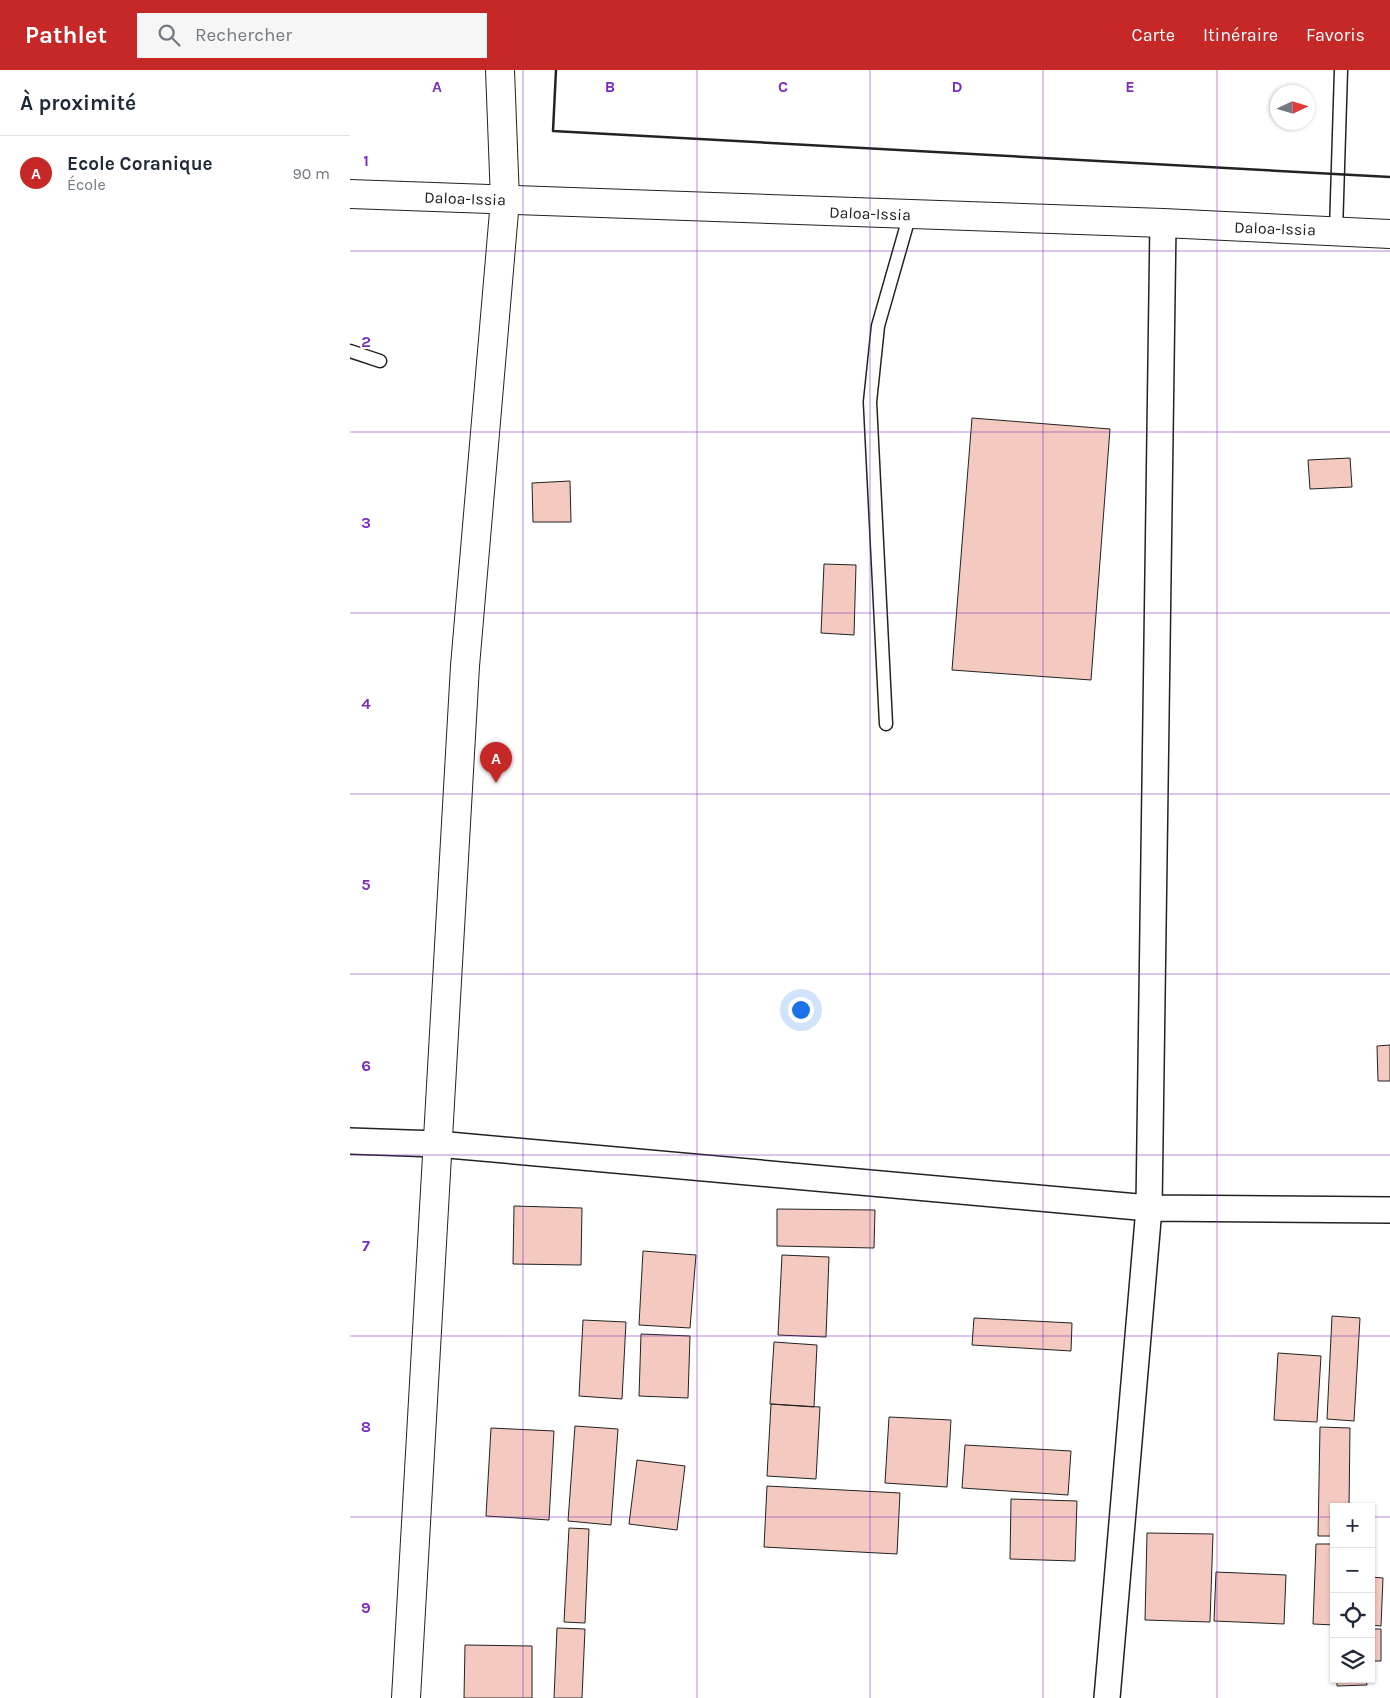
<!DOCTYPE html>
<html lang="fr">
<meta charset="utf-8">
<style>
:root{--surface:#fff;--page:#f6f6f7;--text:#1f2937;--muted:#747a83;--line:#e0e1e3;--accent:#c62828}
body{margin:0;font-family:Karla,sans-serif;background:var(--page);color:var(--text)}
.controls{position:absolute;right:15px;bottom:15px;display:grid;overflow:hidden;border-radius:0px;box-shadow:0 1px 4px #0004}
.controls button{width:45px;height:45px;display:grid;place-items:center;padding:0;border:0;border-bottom:1px solid var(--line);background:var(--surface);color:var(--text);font:25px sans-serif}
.compass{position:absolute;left:920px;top:15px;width:45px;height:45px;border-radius:50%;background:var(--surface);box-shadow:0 1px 4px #0004;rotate:86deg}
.you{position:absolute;left:450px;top:939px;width:18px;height:18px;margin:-12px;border:4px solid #fff;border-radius:50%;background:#1a73e8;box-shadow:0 0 0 8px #1a73e833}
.badge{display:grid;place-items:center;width:32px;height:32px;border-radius:50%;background:var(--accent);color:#fff;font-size:16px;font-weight:700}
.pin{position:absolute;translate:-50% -41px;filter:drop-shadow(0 1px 2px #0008)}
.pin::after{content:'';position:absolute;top:26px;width:18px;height:15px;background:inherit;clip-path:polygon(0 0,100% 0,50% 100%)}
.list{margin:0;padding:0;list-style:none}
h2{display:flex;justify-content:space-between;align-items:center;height:65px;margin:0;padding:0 20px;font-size:21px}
h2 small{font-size:16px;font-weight:400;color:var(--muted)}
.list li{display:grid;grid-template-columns:32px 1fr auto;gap:15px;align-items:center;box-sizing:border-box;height:75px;padding:0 20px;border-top:1px solid var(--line)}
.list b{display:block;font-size:19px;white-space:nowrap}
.list p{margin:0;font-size:16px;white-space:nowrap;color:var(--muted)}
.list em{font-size:16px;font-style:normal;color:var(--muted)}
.icon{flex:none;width:28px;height:28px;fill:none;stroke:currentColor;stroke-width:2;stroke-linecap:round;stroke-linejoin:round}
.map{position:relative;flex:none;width:1040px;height:1628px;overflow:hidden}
header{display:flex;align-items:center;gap:30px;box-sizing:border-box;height:70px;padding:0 25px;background:var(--accent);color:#fff}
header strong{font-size:24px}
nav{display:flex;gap:28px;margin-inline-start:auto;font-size:18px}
.search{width:350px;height:45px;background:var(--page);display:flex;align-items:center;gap:12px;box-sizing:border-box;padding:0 18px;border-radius:0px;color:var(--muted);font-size:19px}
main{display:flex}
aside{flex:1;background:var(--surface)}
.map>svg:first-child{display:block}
.building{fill:#f3c9c0;stroke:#222}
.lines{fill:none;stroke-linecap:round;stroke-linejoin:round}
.service-casing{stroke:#222;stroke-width:15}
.minor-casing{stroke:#222;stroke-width:28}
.tertiary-casing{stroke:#222;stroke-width:30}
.primary-casing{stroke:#222;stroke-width:30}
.service{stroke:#fff;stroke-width:12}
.minor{stroke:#fff;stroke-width:25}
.tertiary{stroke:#fff;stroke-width:28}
.primary{stroke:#fff;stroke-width:28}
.wall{stroke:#222;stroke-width:2.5}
.grid{fill:none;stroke:#7b2cbf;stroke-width:1;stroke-opacity:0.55}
.labels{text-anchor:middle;stroke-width:4;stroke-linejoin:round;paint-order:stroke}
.street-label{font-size:16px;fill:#222;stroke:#fff}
.grid-label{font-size:16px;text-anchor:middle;font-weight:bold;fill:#7b2cbf;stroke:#fff;stroke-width:4;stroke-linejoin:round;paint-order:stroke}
</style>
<header>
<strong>Pathlet</strong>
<div class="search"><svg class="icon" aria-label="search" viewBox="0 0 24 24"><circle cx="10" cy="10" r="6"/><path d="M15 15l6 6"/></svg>Rechercher</div>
<nav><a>Carte</a><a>Itinéraire</a><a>Favoris</a></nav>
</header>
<main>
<aside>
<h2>À proximité<small></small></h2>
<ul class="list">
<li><span class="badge">A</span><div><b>Ecole Coranique</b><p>École</p></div><em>90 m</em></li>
</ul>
</aside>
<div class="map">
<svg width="1040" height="1628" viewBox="0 0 1040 1628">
<rect width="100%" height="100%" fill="#fff"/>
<path class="building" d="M622,348L760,359L741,610L602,600Z
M1000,388L1002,417L960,419L958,390Z
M220,411L221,452H183L182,413Z
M474,494L506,495L504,565L471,563Z
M1040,975V1011H1028L1027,976Z
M164,1136L232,1138L231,1195L163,1194Z
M427,1139L525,1140L524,1178L427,1176Z
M293,1181L346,1185L340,1258L289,1255Z
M432,1185L479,1187L476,1267L428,1265Z
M982,1246L1010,1248L1004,1351L977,1349Z
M624,1248L722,1253L721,1281L622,1275Z
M233,1250L276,1252L272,1329L229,1326Z
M291,1264L340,1266L338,1328L289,1326Z
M424,1272L467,1275L464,1337L420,1334Z
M928,1283L971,1286L967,1352L924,1350Z
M421,1334L470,1337L466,1409L417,1406Z
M539,1347L601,1350L597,1417L535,1413Z
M225,1356L268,1359L261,1455L218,1451Z
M970,1357L1000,1358L999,1437H984V1466H968Z
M141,1358L204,1361L199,1450L136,1446Z
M615,1375L721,1381L718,1425L612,1418Z
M287,1390L335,1396L327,1460L279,1454Z
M417,1416L550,1423L547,1484L414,1477Z
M661,1429L727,1431L725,1491L660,1489Z
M219,1458L239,1459L235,1553L214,1552Z
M797,1463L863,1464L860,1552L795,1550Z
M966,1474H984V1555L963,1554Z
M866,1502L936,1505L934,1554L864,1551Z
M1021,1507L1033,1508L1031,1556L1021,1555Z
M207,1558L235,1559L232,1628H204Z
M1021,1559H1031V1591H1021Z
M115,1575L182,1576V1628H114Z
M987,1609H1016L1017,1615L987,1616Z"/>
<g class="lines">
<defs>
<path id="service" d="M986,161L991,0
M0,281L30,291
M536,654L520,332L528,256L560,144"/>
<path id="minor" d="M0,1071L87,1074L799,1138L1040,1140
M757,1628L799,1138L813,153"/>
<path id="tertiary" d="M56,1628L115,596L155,130L150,0"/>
<path id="primary" d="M0,124L813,153L1040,164"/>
</defs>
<use href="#service" class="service-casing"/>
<use href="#minor" class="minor-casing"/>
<use href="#tertiary" class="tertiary-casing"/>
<use href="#primary" class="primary-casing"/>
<use href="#service" class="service"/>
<use href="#minor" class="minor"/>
<use href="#tertiary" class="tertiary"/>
<use href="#primary" class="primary"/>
<path class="wall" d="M206,0L203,61L1040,107"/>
</g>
<path class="grid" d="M173,0V1628M347,0V1628M520,0V1628M693,0V1628M867,0V1628M0,181H1040M0,362H1040M0,543H1040M0,724H1040M0,904H1040M0,1085H1040M0,1266H1040M0,1447H984M1021,1447H1040"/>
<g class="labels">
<g class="street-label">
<text transform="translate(115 128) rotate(2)" y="6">Daloa-Issia</text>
<text transform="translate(520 143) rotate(2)" y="6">Daloa-Issia</text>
<text transform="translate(925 158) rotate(2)" y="6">Daloa-Issia</text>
</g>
</g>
<g class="grid-label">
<text x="87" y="22">A</text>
<text x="260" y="22">B</text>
<text x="433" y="22">C</text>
<text x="607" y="22">D</text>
<text x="780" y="22">E</text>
<text x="16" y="96">1</text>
<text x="16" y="277">2</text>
<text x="16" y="458">3</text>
<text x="16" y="639">4</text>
<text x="16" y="820">5</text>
<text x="16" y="1001">6</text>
<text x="16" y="1181">7</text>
<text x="16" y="1362">8</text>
<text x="16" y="1543">9</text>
</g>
</svg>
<div class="controls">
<button>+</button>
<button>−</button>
<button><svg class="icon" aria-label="locate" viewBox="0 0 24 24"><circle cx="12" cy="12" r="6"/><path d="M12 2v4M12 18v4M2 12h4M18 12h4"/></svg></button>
<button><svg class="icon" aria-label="layers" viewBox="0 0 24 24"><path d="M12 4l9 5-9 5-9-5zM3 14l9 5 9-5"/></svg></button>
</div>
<svg class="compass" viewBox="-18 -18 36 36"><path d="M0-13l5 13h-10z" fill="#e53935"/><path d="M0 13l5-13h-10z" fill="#747a83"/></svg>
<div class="you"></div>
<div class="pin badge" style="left:146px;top:713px">A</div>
</div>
</main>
